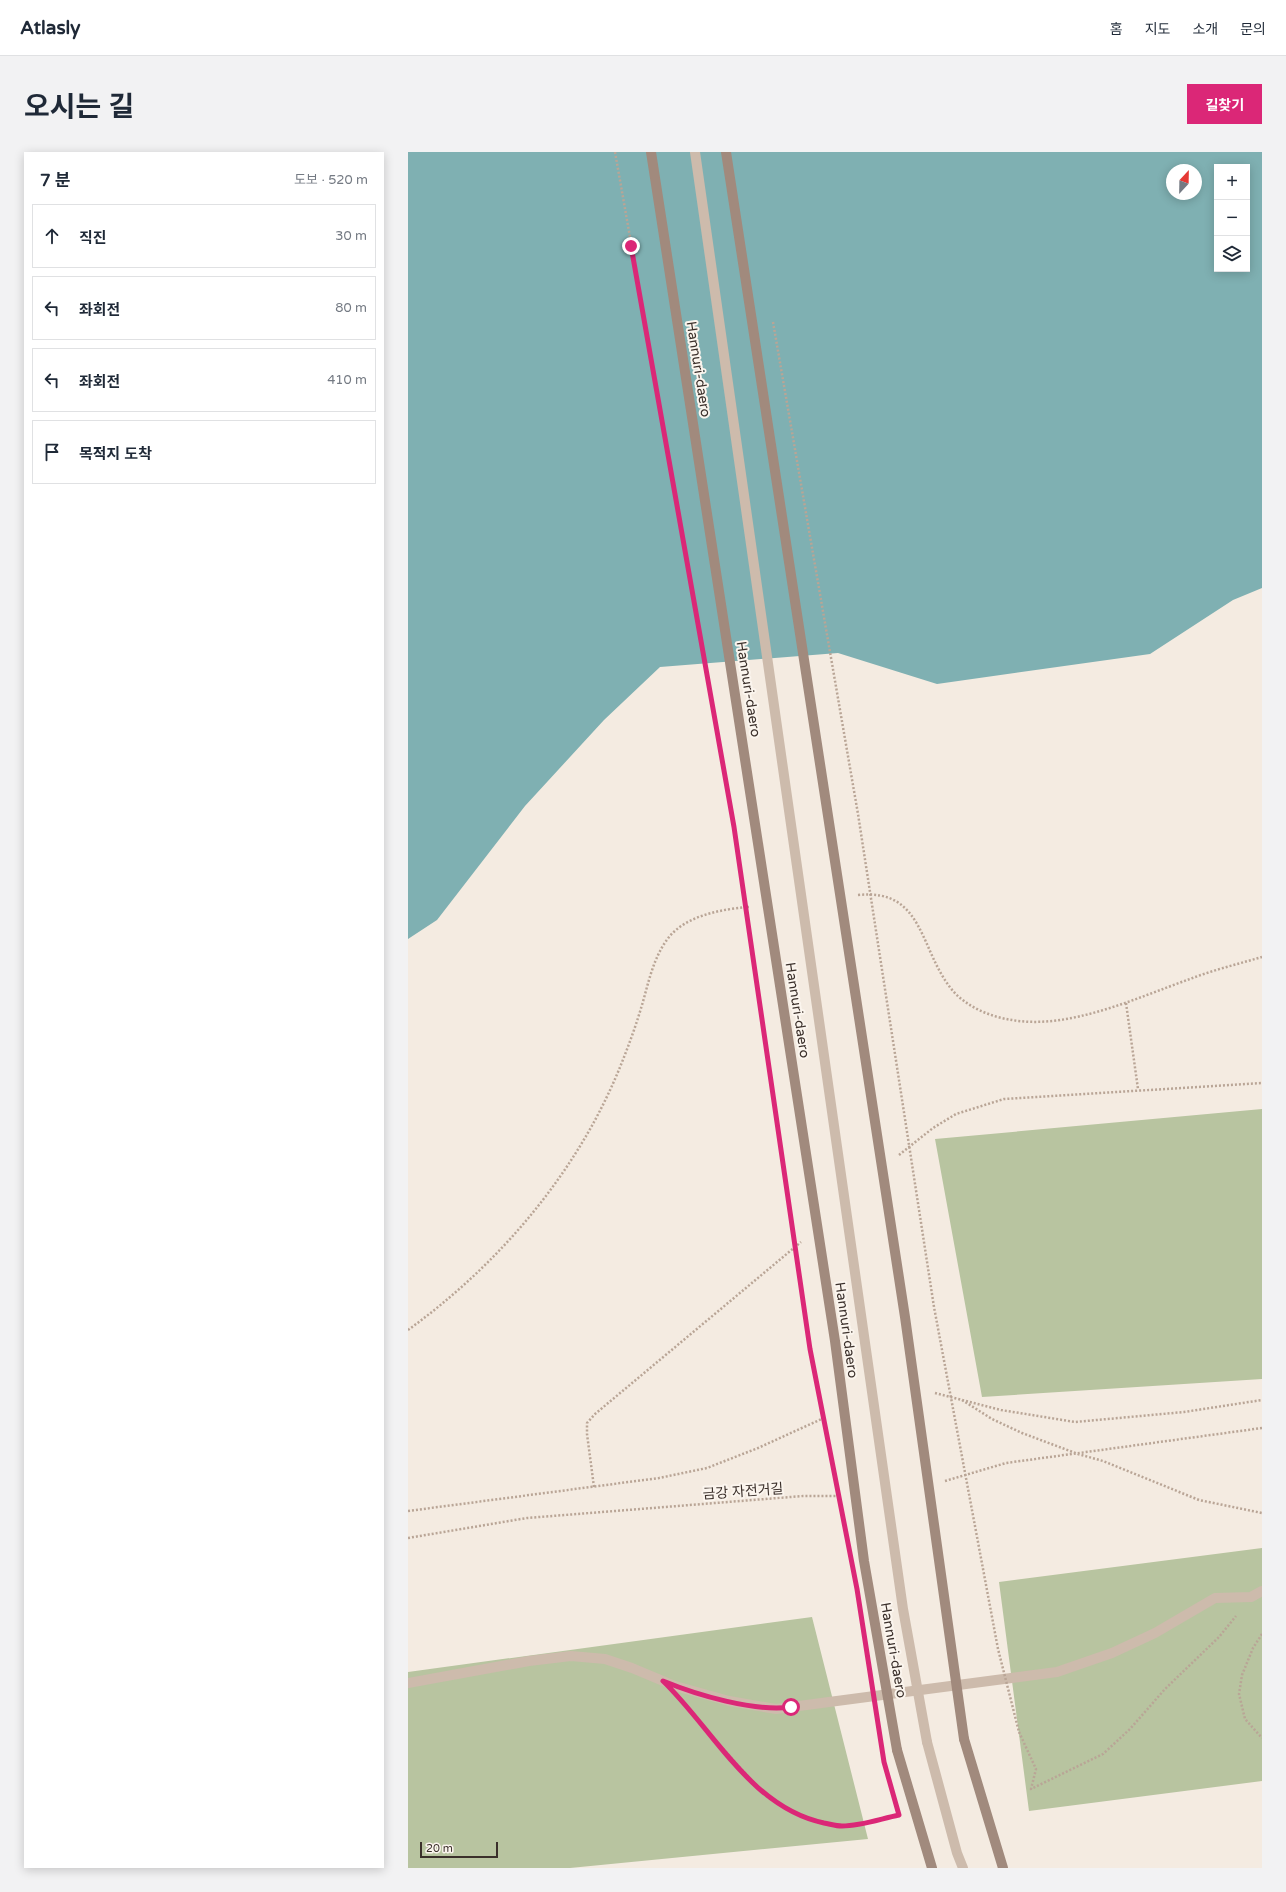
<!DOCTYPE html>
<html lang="ko">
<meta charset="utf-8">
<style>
:root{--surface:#fff;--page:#f2f2f3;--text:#1f2937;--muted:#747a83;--line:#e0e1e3;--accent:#db2777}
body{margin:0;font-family:"Varela Round","Noto Sans KR",sans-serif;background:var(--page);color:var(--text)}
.controls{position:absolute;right:12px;top:12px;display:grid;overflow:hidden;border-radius:0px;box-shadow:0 2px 10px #0003}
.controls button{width:36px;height:36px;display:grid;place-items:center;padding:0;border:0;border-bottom:1px solid var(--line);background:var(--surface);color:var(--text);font:20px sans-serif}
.compass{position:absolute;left:758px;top:12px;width:36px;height:36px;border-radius:50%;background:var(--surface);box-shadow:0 2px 10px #0003;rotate:22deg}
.scale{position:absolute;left:12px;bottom:10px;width:78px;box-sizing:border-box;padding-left:4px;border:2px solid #3b302b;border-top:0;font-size:11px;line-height:14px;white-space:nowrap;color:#3b302b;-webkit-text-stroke:3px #fbf5ee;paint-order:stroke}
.stop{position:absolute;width:12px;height:12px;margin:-9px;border:3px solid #db2777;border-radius:50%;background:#fff}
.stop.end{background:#db2777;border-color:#fff;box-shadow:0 1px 4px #0008}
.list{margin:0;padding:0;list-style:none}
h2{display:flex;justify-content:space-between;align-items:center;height:52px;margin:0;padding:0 16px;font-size:17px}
h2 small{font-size:13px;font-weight:400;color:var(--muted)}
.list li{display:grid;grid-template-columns:26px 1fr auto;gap:12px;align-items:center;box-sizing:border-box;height:64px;margin:0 8px 8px;padding:0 8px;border:1px solid var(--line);border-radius:0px}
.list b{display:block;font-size:15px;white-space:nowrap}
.list em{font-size:13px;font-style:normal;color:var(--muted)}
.icon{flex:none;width:22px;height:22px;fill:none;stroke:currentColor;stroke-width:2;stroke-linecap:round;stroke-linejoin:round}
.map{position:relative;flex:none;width:854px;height:1716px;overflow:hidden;border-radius:0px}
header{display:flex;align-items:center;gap:24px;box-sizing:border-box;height:56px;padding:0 20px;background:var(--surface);border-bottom:1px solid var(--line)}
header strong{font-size:19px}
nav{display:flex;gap:22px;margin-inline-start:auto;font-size:14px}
.intro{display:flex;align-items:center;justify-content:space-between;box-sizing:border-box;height:96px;padding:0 24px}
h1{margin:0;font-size:28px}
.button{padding:10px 18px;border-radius:0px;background:var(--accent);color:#fff;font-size:14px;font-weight:700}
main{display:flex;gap:24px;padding:0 24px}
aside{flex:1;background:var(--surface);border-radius:0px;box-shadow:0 2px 10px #0003}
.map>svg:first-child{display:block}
.green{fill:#b8c4a0}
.water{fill:#7fb0b2;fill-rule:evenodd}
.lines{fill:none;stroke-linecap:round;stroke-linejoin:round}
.path{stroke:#b9a596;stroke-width:2.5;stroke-dasharray:2 2;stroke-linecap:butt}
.lane{stroke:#cdbbac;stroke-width:10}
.secondary{stroke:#a18a7d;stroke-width:10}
.path-bridge{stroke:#b9a596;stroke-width:2.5;stroke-dasharray:2 2;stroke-linecap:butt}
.lane-bridge{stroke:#cdbbac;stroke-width:10}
.secondary-bridge{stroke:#a18a7d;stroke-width:10}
.route{stroke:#db2777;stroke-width:5}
.labels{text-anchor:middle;stroke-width:4;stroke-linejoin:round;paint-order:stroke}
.street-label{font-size:14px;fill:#3b302b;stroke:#fbf5ee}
</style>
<header>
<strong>Atlasly</strong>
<nav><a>홈</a><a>지도</a><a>소개</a><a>문의</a></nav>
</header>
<div class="intro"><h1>오시는 길</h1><a class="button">길찾기</a></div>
<main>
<aside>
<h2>7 분<small>도보 · 520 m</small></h2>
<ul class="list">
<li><svg class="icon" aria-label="ahead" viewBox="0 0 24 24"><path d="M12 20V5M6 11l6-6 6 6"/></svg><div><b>직진</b></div><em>30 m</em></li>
<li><svg class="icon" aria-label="left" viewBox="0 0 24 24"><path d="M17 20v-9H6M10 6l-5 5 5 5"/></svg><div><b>좌회전</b></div><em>80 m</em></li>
<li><svg class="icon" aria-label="left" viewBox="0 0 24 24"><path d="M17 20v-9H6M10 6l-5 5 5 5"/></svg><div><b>좌회전</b></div><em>410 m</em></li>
<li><svg class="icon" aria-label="arrive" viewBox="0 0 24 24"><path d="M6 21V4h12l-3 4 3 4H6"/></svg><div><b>목적지 도착</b></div></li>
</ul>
</aside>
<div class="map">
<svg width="854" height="1716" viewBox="0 0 854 1716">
<rect width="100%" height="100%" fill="#f4ebe1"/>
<path class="green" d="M854,957V1227L574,1245L527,987Z
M854,1396V1629L621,1659L591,1430Z
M404,1465L460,1687L162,1716H0V1520Z"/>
<path class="water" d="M0,0H854V436L825,448L742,502L529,532L430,501L252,515L196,568L117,654L29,768L0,787ZM809,15H839V117H809ZM764,18H788V42H764Z"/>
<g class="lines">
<path class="path" d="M450,743C517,736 511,799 545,839C559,855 583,865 604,868C661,878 728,846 782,827C805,818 830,812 854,805
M718,851L730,937
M491,1003L525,976L548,962L596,947L854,931
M0,1178C90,1113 167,1023 210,920C220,896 229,871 236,846C242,824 247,803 261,785C279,763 315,757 341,755
M527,1241L593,1258L667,1270L776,1260L854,1248
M554,1248L584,1267L614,1281L670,1302L695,1309L791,1348L854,1361
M537,1329L598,1311L854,1276
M186,1335L179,1282V1271L187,1262L393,1090
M0,1359L251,1326L299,1316L350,1296L418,1265
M0,1386L119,1366L395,1344H430
M854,1482L845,1496L834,1523L831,1542L837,1567L854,1586
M280,1558L359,1645L381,1658L403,1668L433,1674L457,1671L489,1663
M611,1580L628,1617L623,1637L695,1602L722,1577L757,1537L811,1485L828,1464"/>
<path class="lane" d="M0,1531L121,1509L163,1504L197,1507L224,1516L267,1534L321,1549L368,1557L649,1520L704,1501L747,1481L807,1446L843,1445L854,1439
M519,1590L549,1701L555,1716"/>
<path class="secondary" d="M556,1587L595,1716
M489,1598L524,1716"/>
<path class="path-bridge" d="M207,0L326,675L402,1197L418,1278
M365,170L450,662L526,1155L590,1497L611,1580
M477,1613L491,1663"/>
<path class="lane-bridge" d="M287,0L495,1457L519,1590"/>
<path class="secondary-bridge" d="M243,0L427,1189L456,1409L489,1598
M318,0L497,1165L556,1587"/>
</g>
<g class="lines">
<path class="route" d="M223,94L326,675L402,1197L449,1437L476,1610L491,1663C472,1667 453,1674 434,1674C428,1674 422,1672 416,1671C343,1656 305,1577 255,1529C289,1543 346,1560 383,1555"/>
</g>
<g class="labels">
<g class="street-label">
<text transform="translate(291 217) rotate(81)" y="5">Hannuri-daero</text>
<text transform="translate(341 537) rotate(81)" y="5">Hannuri-daero</text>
<text transform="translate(390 858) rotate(81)" y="5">Hannuri-daero</text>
<text transform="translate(439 1178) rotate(82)" y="5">Hannuri-daero</text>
<text transform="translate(335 1339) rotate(-4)" y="5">금강 자전거길</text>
<text transform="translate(486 1498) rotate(80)" y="5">Hannuri-daero</text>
</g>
</g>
</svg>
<div class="controls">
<button>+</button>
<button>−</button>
<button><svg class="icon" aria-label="layers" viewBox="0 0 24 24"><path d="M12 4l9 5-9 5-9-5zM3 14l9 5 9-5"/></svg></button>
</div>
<svg class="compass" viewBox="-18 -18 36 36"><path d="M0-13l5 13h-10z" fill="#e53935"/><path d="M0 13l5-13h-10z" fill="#747a83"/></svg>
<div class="scale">20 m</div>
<div class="stop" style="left:383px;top:1555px"></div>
<div class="stop end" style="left:223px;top:94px"></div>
</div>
</main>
